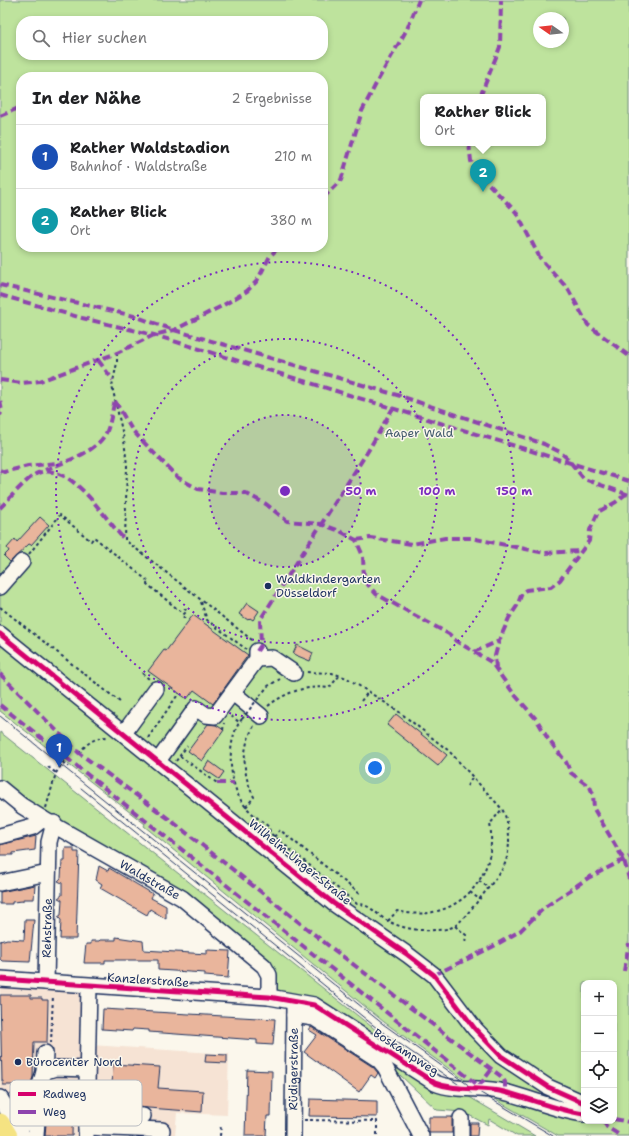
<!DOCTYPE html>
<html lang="de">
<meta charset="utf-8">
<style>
:root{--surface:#fff;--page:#f6f6f6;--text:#202124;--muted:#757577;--line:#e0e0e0;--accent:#db2777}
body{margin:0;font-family:"Shantell Sans",sans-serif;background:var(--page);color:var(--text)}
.controls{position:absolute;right:12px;bottom:12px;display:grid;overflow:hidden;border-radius:8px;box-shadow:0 2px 6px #0003}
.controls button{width:36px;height:36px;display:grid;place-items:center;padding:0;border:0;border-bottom:1px solid var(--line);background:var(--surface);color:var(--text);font:20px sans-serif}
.compass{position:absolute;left:533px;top:12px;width:36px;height:36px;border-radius:50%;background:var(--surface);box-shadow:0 2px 6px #0003;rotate:284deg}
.you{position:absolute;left:375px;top:768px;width:14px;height:14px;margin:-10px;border:3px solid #fff;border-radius:50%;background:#1a73e8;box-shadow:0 0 0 6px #1a73e833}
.badge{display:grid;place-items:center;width:26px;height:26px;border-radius:50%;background:var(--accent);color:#fff;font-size:13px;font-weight:700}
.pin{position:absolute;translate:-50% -33px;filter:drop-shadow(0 1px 2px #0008)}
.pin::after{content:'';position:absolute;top:21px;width:14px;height:12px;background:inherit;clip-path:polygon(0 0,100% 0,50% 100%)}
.popup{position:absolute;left:420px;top:94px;width:126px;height:52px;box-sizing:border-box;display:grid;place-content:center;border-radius:8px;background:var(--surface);filter:drop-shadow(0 1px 3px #0005);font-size:13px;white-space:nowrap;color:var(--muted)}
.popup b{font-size:15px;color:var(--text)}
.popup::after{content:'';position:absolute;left:50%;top:100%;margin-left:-8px;border:8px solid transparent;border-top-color:var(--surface)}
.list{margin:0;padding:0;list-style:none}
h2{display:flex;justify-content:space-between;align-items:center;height:52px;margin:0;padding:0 16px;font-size:17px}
h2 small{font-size:13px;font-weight:400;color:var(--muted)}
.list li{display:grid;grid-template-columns:26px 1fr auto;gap:12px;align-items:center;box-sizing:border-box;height:64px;padding:0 16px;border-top:1px solid var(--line)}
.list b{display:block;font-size:15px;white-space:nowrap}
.list p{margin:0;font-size:13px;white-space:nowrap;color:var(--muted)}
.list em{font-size:13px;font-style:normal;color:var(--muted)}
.icon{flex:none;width:22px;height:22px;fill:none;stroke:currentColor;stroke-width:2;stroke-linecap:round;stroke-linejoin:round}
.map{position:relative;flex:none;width:629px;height:1136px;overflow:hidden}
.search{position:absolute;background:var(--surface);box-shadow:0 2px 6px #0003;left:16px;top:16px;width:312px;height:44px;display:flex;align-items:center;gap:10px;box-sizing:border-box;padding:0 14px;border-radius:16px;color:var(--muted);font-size:15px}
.panel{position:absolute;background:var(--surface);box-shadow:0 2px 6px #0003;left:16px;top:72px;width:312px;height:180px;border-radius:16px}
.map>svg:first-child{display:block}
.built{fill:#f6e3d4}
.green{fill:#bee39d;stroke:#6c897e;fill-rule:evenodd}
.building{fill:#e9b59c;stroke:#1b2f5e}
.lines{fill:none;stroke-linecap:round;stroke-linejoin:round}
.minor-casing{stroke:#1b2f5e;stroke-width:18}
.major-casing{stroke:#1b2f5e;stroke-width:22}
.path{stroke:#1b2f5e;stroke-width:2;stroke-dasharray:3 3;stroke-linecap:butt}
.minor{stroke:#fbf7ec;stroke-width:15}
.major{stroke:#f5e382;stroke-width:19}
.tram{stroke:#1b2f5e;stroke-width:1}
.path-bridge{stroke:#1b2f5e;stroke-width:2;stroke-dasharray:3 3;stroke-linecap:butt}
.quiet{stroke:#8e44ad;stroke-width:4;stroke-dasharray:8 4;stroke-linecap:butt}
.cycleway-casing{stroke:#fbf7ec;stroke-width:8}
.cycleway{stroke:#d6006c;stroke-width:5}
.ring{fill:none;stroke:#7b2cbf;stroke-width:2;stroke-dasharray:2 4}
.poi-dot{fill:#1b2f5e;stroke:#fbf7ec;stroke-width:1.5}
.labels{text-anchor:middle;stroke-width:3;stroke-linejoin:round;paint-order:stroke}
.park-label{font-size:12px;fill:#445c6e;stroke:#fbf7ec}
.poi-label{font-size:12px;fill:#1b2f5e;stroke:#fbf7ec;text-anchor:start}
.street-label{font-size:12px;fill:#1b2f5e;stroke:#fbf7ec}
.key{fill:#fbf7ec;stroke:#b8bbc1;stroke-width:1}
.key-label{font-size:11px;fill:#1b2f5e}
.centre{fill:#7b2cbf;stroke:#fbf7ec;stroke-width:2}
.ring-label{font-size:12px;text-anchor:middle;font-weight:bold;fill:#7b2cbf;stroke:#fbf7ec;stroke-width:3;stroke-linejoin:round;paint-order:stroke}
</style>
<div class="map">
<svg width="629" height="1136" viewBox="0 0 629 1136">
<rect width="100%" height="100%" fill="#fbf7ec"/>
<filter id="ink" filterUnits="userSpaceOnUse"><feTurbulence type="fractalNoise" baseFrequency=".025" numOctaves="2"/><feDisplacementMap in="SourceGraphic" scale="8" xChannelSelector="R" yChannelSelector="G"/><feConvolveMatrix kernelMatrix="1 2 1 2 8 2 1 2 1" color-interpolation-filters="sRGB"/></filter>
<g filter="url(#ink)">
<path class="built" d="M0,984L77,989L86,997L91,1045L229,1054L227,1115L177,1113L175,1136H14L0,1113Z"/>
<path class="green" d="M0,0H629V1136H558L477,1089L384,1022L144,826L145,824L0,711ZM539,18H563V42H539ZM21,21H323V55H21ZM21,77H323V247H21ZM423,97H543V143H423ZM584,983H614V1121H584Z
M0,732L377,1031L466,1095L535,1136H517L489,1119L488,1125L463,1112L437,1110L382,1058L272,993L270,975L188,901L0,785Z"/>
<path class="building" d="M40,517L49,525L31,545L29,544L10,562L4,556L9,551L7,548L15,539L17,542Z
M247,603L259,611L253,620L250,618L248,620L239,614Z
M193,615L248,655L213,704L194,690L187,699L148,671L164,650L166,651Z
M297,645L313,653L310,661L293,654Z
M396,714L447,755L438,766L387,725Z
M208,724L216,725L224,730L202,761L188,751Z
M209,761L224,772L219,779L204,769Z
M36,836L35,850L13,853V855H0V845Z
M65,848H74V852H79L76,939H60L61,920L58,917L61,915L62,900L58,898L62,895V883L58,881L61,878L62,861H65Z
M99,866L108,871L109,868L153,894L151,898L166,906V919L150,909L147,915L100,888L102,884L96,880Z
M35,885L34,899H23V901L12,902V904H0V892Z
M25,920H34L30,962L2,961L0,959V941L7,939L24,940Z
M116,937L143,941L144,950L207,954V950L230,951L228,978L205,976V973L158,970V960H105V963H84L86,944H91V941H99L100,940H116Z
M0,995H31V998H42V1000H48L47,1042H34L33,1077L30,1086L13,1088V1085H3V1081H2Z
M103,1009L275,1019L273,1045L257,1044V1040L149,1032V1030L133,1029L132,1031L102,1029Z
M311,1027L373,1067L378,1073L375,1078L371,1075L359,1092L304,1052L317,1035L309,1030Z
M206,1054L227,1055V1063L205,1062Z
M113,1064L160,1067L158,1088L203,1091L202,1112L135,1107L136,1087L112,1086Z
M247,1070L272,1071L271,1116H267L266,1136H245Z
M49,1085L73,1086L72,1136H45Z
M310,1099L377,1101V1117L309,1116Z
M429,1117H452V1133H429Z
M470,1123H478L477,1136H470Z"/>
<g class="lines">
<defs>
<g id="minor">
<path d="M0,587L22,562"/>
<path d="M0,634L333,903L408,955L434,975L475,1029L501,1056L548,1087L584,1103"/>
<path d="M257,659L272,658L294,673"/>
<path d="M233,693L261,716"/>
<path d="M124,733L156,689"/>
<path d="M158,761L196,708L206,715L215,716L257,659V651"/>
<path id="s1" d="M0,788L22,806L43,819L182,898L264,966L269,975V997"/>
<path d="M0,836L33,827L43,819"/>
<path d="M0,883L48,873"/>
<path d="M0,979L269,997L314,1005L435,1083C457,1092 482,1086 504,1092C532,1099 556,1110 584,1114"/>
<path id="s2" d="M46,982L49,842L54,823"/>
<path d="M294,1015L314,1018L379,1060L385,1067L421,1136"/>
<path d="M44,1072L56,1068L87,1069"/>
<path d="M0,1098L23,1136"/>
<path d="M86,1113L143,1116"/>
<path d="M24,1124L17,1110L18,1099L25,1095L38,1094"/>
<path d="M86,1127L162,1130L161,1136"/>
<path d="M36,1136L39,1088L44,1072L45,1053"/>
<path d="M86,1136L89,986"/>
<path id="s3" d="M293,1136L294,1006"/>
<path d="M461,1136V1118"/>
</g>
<path id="major" d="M0,1123L8,1136"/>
</defs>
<use href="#minor" class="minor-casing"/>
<use href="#major" class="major-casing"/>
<path class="path" d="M117,353V363L112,386L124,440L127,465L125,540L252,640
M29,554L60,515L91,541L94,537L149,582L147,584L180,611L185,609L187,611L182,616L185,618
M201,602L207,620L246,649
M0,607L120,702
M142,673L149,679
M260,696L268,686L280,679
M361,701L369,691
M268,706C286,692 306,685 329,688L340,675
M231,716L239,722
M242,719C226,738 228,781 242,802C249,812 259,819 269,827L270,833L357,904C369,903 378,916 388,921C403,929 420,931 436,930C442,930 451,929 456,925C462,922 501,873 504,866C511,850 511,825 502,809L449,751L398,711L347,678L332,673L305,672
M223,730L224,723
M148,738L179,693
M79,753C87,743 95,737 108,737
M180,756L217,783
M176,761L187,746
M63,763L69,767
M48,767L56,773
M467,786L473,777
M246,807L254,797C242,774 241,748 254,726
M46,808L56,773L73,748
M274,837L280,830L360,894
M479,881L488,887
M470,892L479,899
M388,921L397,911C453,925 499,881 490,824L502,809
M455,926L466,935L465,943
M51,1043L53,995
M304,1120L377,1121V1136
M220,1136L221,1125"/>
<use href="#minor" class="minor"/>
<use href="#major" class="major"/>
<path class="tram" d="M0,716L383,1024L474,1089L553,1136
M81,788L378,1029L471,1093"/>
<path class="path-bridge" d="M242,719L260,696"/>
<path class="quiet" d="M480,97L500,47L501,0
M0,116L21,107
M469,143L471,161L474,169L516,212L540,258L568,289L588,325L629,356
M323,198L341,180L362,111L378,80L407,29L419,0
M0,285L134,316L174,330L397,395L544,444L560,452L567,458L584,479L629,495
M0,295L82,318L154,335L629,481
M98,360L113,380
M0,380L22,383L40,381L117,353L154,335L174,330L222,306L247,291L257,281L270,256L279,247
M0,401L2,411L0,415
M115,401L132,430L177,477L198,489L222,493H245L266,504L287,521L321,524L340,531L356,540L363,556L364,580L376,594L449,634L456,641L491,662L514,694L537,720L548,739L566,762L571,773L590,787L593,794L594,809L624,860L629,879
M0,470L4,472L28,466L57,463
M45,470C66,461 97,453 107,431C111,421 112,410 115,401
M0,508C7,501 29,476 38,473C72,461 105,520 125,540
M356,540L370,538L412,544L445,538H471L545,553L580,551
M257,651L261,645L260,620L368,451L393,408
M474,652L499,641
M496,668L495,656L499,641L509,618L517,606L522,593L526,590L551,587L560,580L589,541L590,530L598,512L616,502L628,492
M0,674L79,753L169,819L329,946L502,1077L505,1082V1092
M0,705L479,1086L492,1069
M217,783H234
M624,971L629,943
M434,975L492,947L520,931L545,907L588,878L629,857
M614,1119L629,1122
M603,1121L607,1127L621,1136"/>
<defs>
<path id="cycleway" d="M0,634L333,903L408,955L434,975L475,1029L501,1056L548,1087L584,1103
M0,979L269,997L314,1005L435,1083C457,1092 482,1086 504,1092C532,1099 556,1110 584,1114"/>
</defs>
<use href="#cycleway" class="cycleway-casing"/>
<use href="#cycleway" class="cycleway"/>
</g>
</g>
<circle cx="285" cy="491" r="76" fill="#7b2cbf" fill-opacity=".12"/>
<g class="ring">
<circle cx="285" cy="491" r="76"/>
<circle cx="285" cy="491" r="152"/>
<circle cx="285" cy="491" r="229"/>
</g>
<g class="poi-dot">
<circle cx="268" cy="586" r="4"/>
<circle cx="18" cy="1062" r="4"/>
</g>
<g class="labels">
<g class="park-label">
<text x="419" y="437">Aaper Wald</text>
</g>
<g class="poi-label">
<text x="276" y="583">Waldkindergarten<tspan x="276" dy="14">Düsseldorf</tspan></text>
<text x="26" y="1066">Bürocenter Nord</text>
</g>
<g class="street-label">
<text transform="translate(300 862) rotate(39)" y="4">Wilhelm-Unger-Straße</text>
<text dy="4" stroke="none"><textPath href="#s1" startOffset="176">Waldstraße</textPath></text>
<text dy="4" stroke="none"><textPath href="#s2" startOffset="54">Rehstraße</textPath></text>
<text transform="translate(148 980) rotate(4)" y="4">Kanzlerstraße</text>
<text transform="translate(406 1052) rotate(33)" y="4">Boskampweg</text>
<text dy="4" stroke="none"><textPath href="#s3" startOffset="67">Rüdigerstraße</textPath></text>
</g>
</g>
<rect x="10" y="1080" width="132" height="46" rx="6" class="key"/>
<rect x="18" y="1092" width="18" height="4" fill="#d6006c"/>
<rect x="18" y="1110" width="18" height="4" fill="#8e44ad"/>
<g class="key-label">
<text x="43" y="1098">Radweg</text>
<text x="43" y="1116">Weg</text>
</g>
<circle cx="285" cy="491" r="6" class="centre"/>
<g class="ring-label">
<text x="361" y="495">50 m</text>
<text x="437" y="495">100 m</text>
<text x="514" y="495">150 m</text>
</g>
</svg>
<div class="controls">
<button>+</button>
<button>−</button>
<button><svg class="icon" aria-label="locate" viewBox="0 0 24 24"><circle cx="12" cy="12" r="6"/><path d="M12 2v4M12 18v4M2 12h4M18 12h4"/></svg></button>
<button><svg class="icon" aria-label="layers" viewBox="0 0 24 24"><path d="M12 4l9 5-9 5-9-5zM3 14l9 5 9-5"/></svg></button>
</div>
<svg class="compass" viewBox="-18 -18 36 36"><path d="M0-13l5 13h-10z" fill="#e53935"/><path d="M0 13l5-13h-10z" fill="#757577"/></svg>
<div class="you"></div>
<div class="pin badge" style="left:59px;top:767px;background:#1a4fb4">1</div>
<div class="pin badge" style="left:483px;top:192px;background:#0f9aa8">2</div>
<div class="popup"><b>Rather Blick</b>Ort</div>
<div class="search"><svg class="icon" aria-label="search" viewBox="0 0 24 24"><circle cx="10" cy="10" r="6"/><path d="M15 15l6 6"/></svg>Hier suchen</div>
<section class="panel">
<h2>In der Nähe<small>2 Ergebnisse</small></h2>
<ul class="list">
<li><span class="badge" style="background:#1a4fb4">1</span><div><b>Rather Waldstadion</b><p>Bahnhof · Waldstraße</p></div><em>210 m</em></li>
<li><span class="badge" style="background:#0f9aa8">2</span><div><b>Rather Blick</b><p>Ort</p></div><em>380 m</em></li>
</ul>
</section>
</div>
